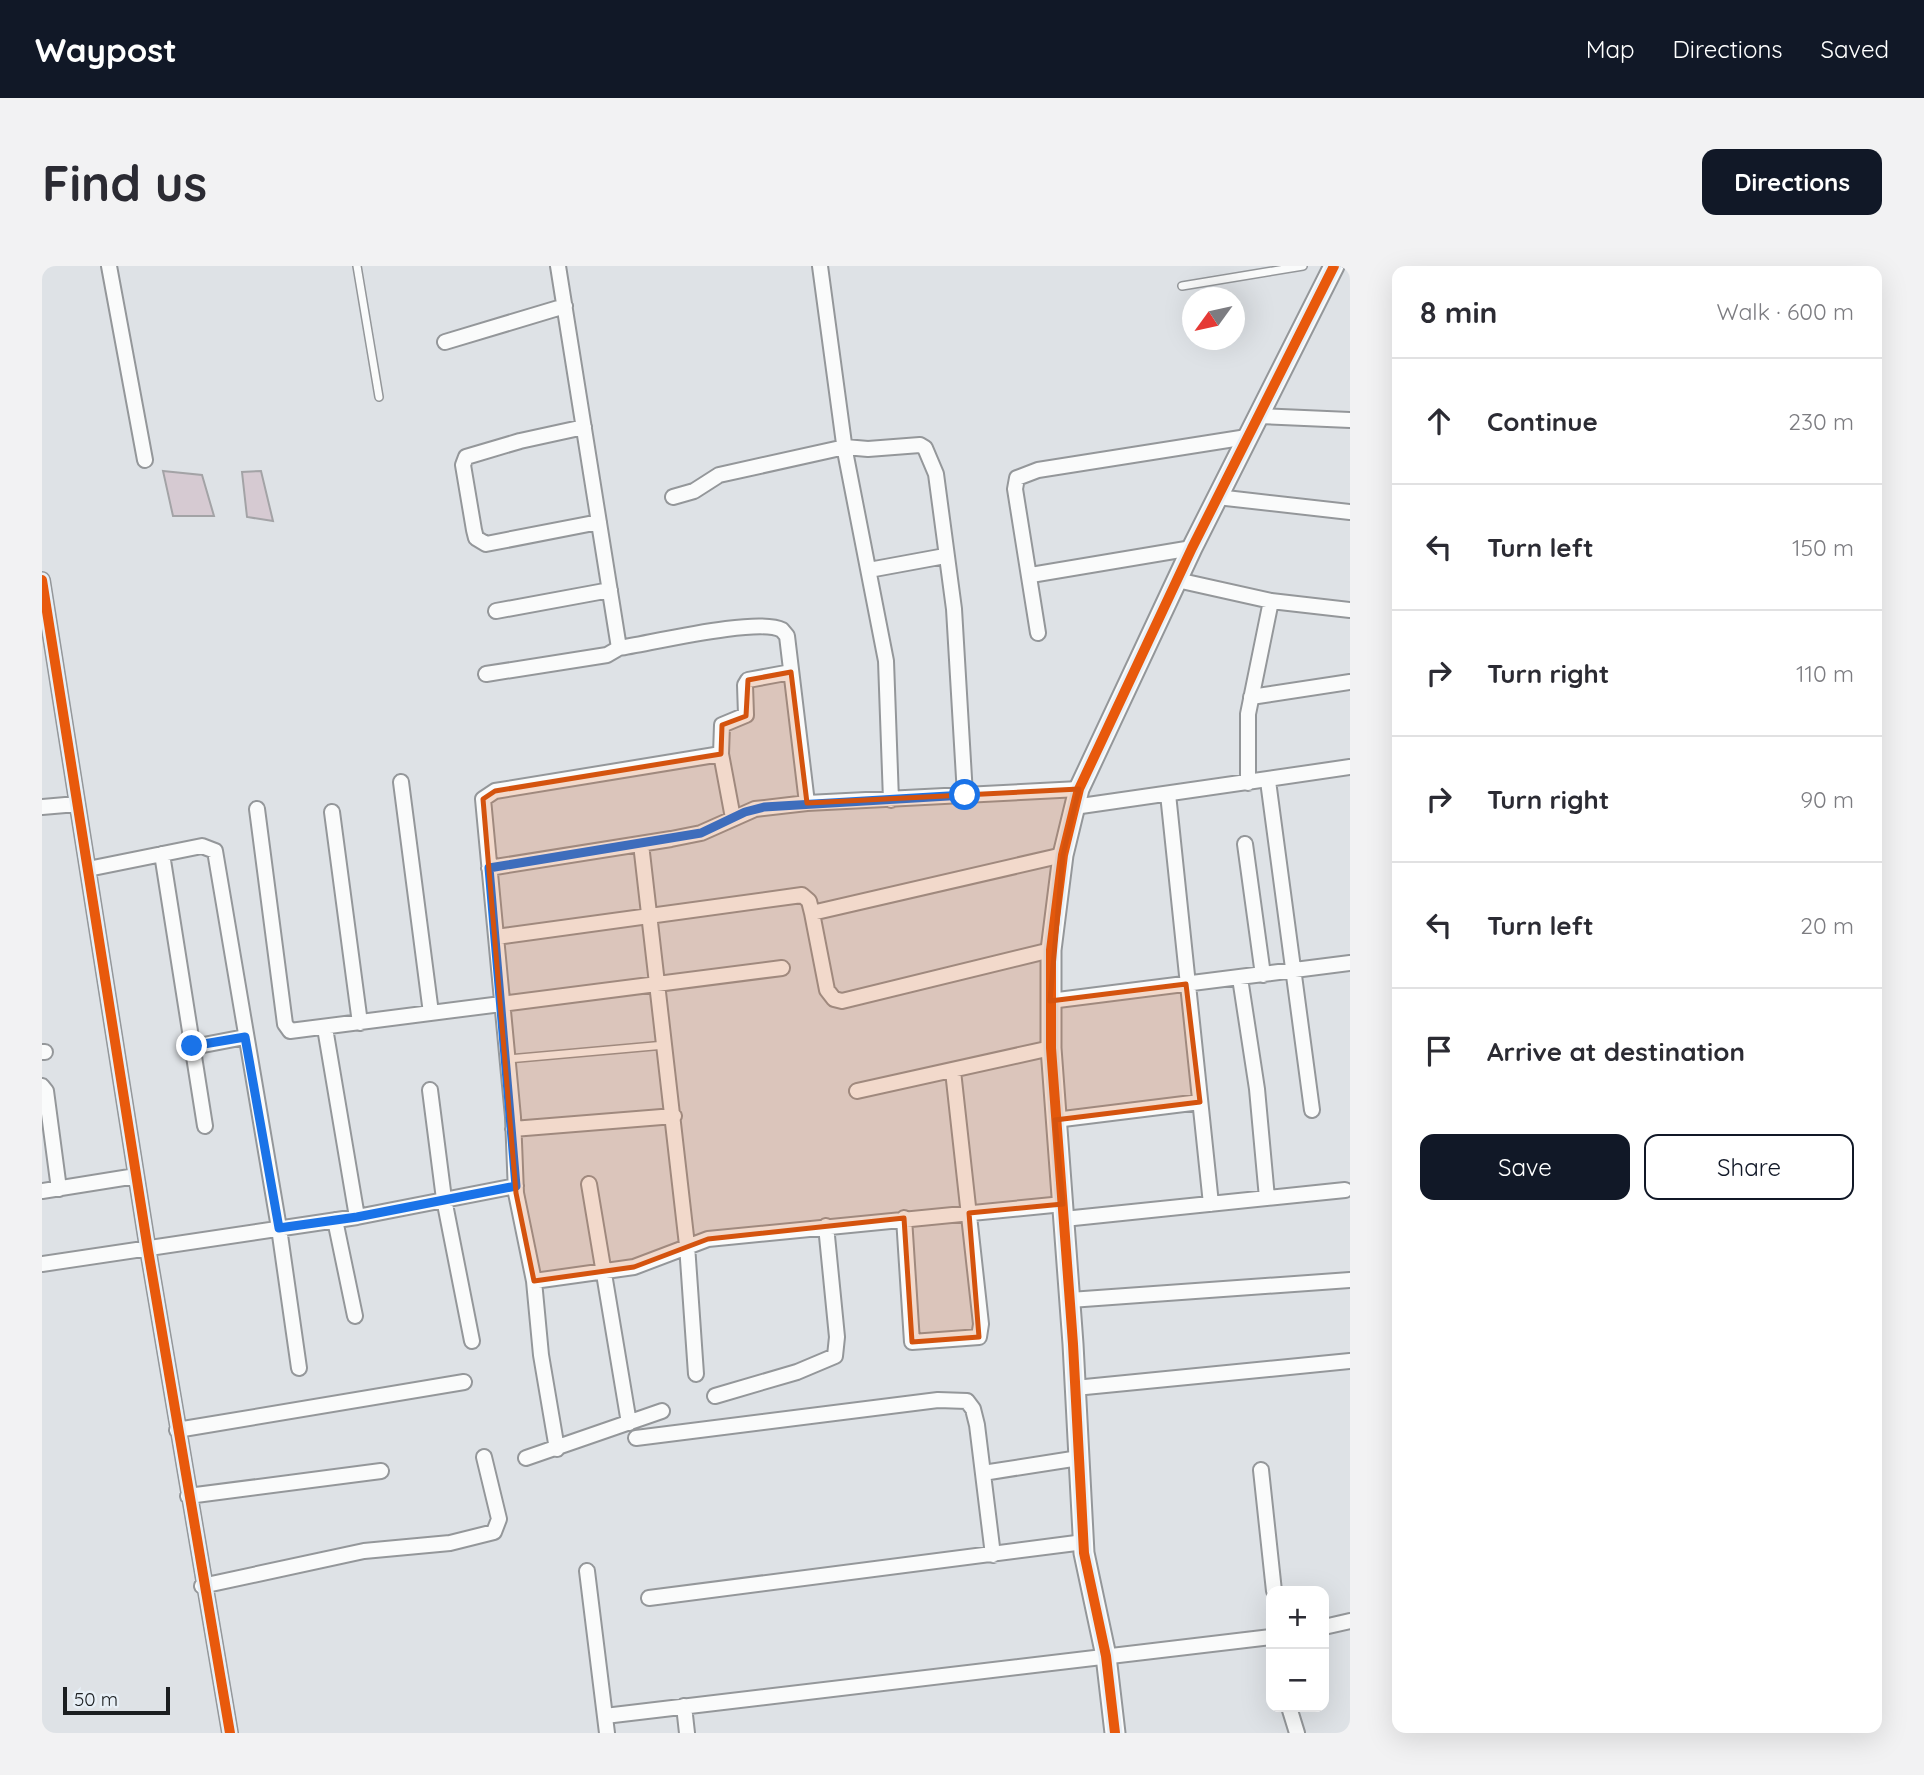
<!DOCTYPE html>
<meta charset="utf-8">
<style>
:root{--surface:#fff;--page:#f2f2f3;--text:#2b2b33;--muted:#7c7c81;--line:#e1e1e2;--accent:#111827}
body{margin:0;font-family:Quicksand,sans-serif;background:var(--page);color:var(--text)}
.controls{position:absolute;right:21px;bottom:21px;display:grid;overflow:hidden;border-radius:14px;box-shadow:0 7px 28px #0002}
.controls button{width:63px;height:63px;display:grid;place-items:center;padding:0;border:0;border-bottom:2px solid var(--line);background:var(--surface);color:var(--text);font:35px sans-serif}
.compass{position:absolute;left:1140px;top:21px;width:63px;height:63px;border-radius:50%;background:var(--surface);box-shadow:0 7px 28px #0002;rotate:237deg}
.scale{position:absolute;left:21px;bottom:18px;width:107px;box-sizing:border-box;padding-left:7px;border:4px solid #1b1e20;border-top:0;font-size:19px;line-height:24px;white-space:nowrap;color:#1b1e20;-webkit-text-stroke:5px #e7eff6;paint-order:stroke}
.stop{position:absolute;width:21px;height:21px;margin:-16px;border:5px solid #1a73e8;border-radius:50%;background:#fff}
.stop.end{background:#1a73e8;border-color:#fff;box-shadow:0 2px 7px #0008}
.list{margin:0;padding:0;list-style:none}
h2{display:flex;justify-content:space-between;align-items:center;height:91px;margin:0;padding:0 28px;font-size:30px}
h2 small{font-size:23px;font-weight:400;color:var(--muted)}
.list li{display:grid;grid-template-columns:46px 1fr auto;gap:21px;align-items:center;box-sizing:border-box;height:126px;padding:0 28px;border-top:2px solid var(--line)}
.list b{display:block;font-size:26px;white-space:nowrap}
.list em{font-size:23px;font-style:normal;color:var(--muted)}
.actions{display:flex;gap:14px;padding:21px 28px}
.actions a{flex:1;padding:16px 0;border:2px solid var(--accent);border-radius:14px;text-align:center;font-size:24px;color:var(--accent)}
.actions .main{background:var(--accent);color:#fff}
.icon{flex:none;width:38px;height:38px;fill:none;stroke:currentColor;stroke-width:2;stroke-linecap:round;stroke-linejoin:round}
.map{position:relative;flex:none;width:1308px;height:1467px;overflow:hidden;border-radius:14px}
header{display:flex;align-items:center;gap:42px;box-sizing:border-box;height:98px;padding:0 35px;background:var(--accent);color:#fff}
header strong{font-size:33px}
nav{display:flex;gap:38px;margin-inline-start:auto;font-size:24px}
.intro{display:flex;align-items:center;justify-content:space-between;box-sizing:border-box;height:168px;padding:0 42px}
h1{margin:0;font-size:49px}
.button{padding:18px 32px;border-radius:14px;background:var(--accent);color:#fff;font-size:24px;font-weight:700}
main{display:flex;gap:42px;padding:0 42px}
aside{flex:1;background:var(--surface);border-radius:14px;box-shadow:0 7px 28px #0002}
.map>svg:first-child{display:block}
.building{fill:#d6cad2;stroke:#a3a3a6;stroke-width:2}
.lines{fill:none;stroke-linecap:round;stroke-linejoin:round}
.lane-casing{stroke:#94979a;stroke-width:10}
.street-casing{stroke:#94979a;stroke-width:18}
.secondary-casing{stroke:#94979a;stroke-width:23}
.lane{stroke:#fafbfb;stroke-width:7}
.street{stroke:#fafbfb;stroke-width:14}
.secondary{stroke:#fafbfb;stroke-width:19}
.cycleway-casing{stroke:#e7eff6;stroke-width:15}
.cycleway{stroke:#e8590c;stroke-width:10}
.route{stroke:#1a73e8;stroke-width:9}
.marked{fill:#d4530e;fill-opacity:0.2;stroke:#d4530e;stroke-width:5;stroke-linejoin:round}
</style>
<header>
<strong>Waypost</strong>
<nav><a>Map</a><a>Directions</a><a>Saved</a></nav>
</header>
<div class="intro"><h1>Find us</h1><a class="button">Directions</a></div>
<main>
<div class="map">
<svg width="1308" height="1467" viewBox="0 0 1308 1467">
<rect width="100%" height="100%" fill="#dee2e6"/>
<path class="building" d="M121,205L160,209L172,250H131Z
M219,205L231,255L205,251L200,206Z"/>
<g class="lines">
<defs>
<path id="lane" d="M315,0L337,131
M1140,20L1261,0
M465,793L623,779"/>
<path id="street" d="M67,0L103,194
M516,0L577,382C610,377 716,351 740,364L745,370L765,537L1037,523
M778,0L803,185L844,395L849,534
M403,76L523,40
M1217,150L1308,154
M542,161L478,175L424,191L421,199L432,264L434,272L444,278L557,256
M631,231L652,225L677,209L803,181L826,183L878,179L883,182L894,208L912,343L923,529
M1175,231L1308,246
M827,304L903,290
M989,309L1150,282
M0,314L106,984L188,1467
M1135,314L1229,335L1308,344
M454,345L568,324
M996,367L973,223L975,212L996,204L1205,171
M444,408L565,389L577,382
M1209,431L1308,416
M679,488L680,459L704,449L703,419L706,414L749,406
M1226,515L1270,844
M359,516L389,747
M1206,517V448L1229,335
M1126,528L1169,938
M0,541L35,538
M1032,541L1308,501
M215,543L243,758L248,765L740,702
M290,546L318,757
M599,578L645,979L654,1108
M1203,578L1221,709
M120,588L163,860
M447,602L629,573L659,567L713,543L765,537
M46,603L160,580L173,585L237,962L257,1102
M770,647L785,724L792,733L800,735L1009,684
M454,671L760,629L767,635L770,647L1021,589
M1198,712L1215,823L1225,932
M1008,735L1308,697
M283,762L315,951
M151,781L203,771
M0,786H3
M0,820L4,825L17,923
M388,824L402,933L430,1075
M815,825L1009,782
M1013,854L1158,836
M471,863L632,850
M547,918L587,1157
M0,925L94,910
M862,952L870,1076L937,1071L939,1058L911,805
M1022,953L1303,924
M293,954L313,1050
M0,998L315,951L474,920
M492,1015L592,1001L666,973L1021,938
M1028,1034L1308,1014
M1033,1122L1308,1095
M673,1130L755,1106L793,1090L795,1071L784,960
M135,1164L422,1116
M594,1172L896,1134L925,1135L931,1143L935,1159L951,1289
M515,1183L499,1089L492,1015L474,927L471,851L441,533L453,525L679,488L691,552
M484,1192L620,1145
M1219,1204L1232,1325
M941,1207L1037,1192
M146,1230L339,1205
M545,1305L565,1467
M160,1320L322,1285L408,1277L452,1266L457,1253L442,1191
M607,1332L1042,1276
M1282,1361L1308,1355
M642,1440L645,1467
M1247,1441L1255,1467
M563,1450L1229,1371"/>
<path id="secondary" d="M1073,1467L1064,1390L1042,1287L1031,1078L1009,782V684L1021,589L1037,523L1150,282L1292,0"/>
</defs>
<use href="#lane" class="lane-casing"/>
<use href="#street" class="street-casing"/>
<use href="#secondary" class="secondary-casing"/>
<use href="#lane" class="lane"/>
<use href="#street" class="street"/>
<use href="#secondary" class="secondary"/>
<defs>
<path id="cycleway" d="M0,314L106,984L188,1467
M1073,1467L1064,1390L1042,1287L1031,1078L1009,782V684L1021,589L1037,523L1150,282L1292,0"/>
</defs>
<use href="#cycleway" class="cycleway-casing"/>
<use href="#cycleway" class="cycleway"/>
</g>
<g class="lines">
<path class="route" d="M150,780L203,771L237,962L315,951L474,920L447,602L659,567L703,546L722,541L923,529"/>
</g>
<path class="marked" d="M749,406L765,537L1037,523L1021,589L1008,735L1144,718L1158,836L1013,854L1021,938L927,947L937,1071L870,1076L862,952L666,973L592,1001L492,1015L474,927L441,533L453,525L679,488L680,459L704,450L706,414Z"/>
</svg>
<div class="controls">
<button>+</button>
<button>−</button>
</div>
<svg class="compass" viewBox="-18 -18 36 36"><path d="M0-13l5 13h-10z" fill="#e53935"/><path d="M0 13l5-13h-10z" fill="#7c7c81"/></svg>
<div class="scale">50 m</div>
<div class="stop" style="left:923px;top:529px"></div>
<div class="stop end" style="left:150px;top:780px"></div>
</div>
<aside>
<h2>8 min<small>Walk · 600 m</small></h2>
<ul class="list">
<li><svg class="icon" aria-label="ahead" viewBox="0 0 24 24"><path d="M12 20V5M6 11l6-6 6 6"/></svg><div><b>Continue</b></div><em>230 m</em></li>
<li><svg class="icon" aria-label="left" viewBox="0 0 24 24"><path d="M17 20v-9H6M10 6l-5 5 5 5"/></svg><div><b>Turn left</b></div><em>150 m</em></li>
<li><svg class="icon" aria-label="right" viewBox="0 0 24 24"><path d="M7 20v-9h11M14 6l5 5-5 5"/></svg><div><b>Turn right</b></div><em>110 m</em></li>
<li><svg class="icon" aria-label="right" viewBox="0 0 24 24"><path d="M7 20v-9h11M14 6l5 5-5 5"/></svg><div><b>Turn right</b></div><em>90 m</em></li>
<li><svg class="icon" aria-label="left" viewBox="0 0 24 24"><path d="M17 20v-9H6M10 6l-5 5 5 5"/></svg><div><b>Turn left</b></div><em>20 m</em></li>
<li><svg class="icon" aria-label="arrive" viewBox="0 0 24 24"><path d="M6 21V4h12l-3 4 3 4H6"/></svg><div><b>Arrive at destination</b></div></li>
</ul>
<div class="actions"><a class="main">Save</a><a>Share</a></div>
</aside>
</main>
